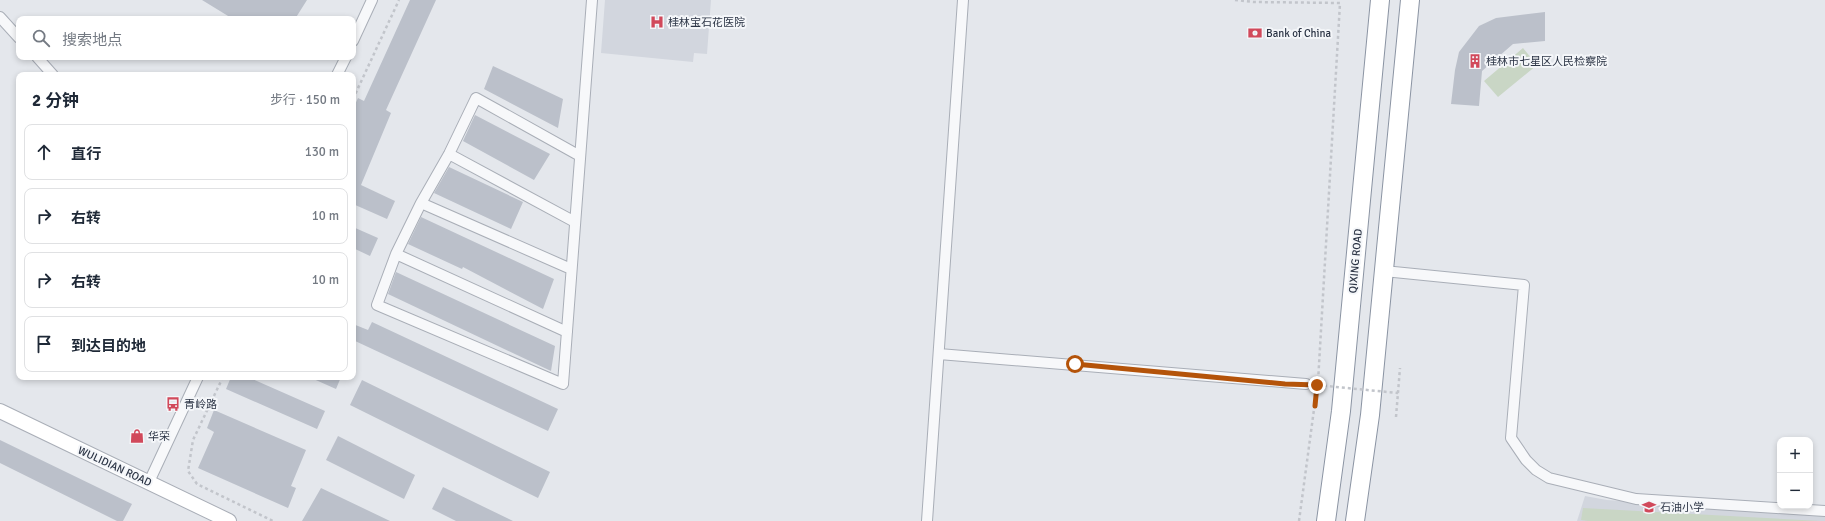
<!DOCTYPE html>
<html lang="zh">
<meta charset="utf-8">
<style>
:root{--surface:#fff;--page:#f6f6f7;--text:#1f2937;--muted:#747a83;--line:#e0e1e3}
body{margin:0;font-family:Signika,"Noto Sans SC",sans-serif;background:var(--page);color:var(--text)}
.controls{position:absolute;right:12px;bottom:12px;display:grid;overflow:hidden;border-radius:8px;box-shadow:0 2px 6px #0003}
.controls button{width:36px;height:36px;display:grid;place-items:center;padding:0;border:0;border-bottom:1px solid var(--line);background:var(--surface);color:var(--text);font:20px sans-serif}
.stop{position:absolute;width:12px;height:12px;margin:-9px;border:3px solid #b45309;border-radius:50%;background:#fff}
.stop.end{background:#b45309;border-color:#fff;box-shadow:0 1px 4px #0008}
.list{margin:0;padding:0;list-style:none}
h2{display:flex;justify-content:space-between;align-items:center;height:52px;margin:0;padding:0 16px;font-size:17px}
h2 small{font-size:13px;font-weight:400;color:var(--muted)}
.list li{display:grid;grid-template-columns:26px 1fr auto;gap:12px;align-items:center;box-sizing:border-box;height:56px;margin:0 8px 8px;padding:0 8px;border:1px solid var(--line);border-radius:8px}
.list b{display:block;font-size:15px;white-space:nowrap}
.list em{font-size:13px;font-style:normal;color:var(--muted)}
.icon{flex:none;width:22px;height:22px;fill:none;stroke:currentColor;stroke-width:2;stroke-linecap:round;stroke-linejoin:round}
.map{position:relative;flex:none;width:1825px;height:521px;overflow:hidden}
.search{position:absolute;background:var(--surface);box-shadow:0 2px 6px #0003;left:16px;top:16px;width:340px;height:44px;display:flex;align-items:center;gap:10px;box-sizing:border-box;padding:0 14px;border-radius:8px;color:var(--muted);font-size:15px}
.panel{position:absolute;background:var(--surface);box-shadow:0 2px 6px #0003;left:16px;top:72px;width:340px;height:308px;border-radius:8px}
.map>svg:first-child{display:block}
.built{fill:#d2d6de}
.green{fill:#c9d6c5}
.building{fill:#bbc0ca}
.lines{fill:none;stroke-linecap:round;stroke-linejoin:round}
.street-casing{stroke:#a9aeb7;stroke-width:12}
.secondary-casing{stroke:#a9aeb7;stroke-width:16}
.highway-casing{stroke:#8b94a3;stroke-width:20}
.path{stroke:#c2c5cb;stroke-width:2.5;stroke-dasharray:3 3;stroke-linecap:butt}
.street{stroke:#f7f8fa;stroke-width:10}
.secondary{stroke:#fff;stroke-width:14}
.highway{stroke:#fff;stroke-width:18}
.path-bridge{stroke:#c2c5cb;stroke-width:2.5;stroke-dasharray:3 3;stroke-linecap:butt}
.route{stroke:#b45309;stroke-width:5}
.labels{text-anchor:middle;stroke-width:4;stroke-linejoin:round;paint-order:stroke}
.poi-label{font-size:11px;fill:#2b3445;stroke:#f4f6f9;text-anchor:start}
.street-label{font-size:11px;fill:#2b3445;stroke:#f4f6f9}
</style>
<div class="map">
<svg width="1825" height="521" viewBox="0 0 1825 521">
<rect width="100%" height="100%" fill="#e4e7ec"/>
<path class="built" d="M605,0H711L707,54L694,53L693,62L601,53Z
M1585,496L1607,500L1825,515V521H1577Z"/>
<path class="green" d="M1523,48L1537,65L1498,97L1484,81Z
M1583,508L1821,521H1588L1581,520Z"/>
<path class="building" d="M202,0H307L295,19H233Z
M410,0H436L386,110L391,113L361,185L395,201L387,219L353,204V109L358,98L364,101Z
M1545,12V41L1513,44L1482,71L1479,106L1451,104L1455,70L1459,52L1479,26L1496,18Z
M493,66L563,99L558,128L484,89Z
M475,115L550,154L534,180L463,141Z
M449,167L523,202L511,229L434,193Z
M421,217L554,279L543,309L463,267L462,269L408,244Z
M353,227L378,238L370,256L353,248Z
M396,272L555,346L551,371L388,294Z
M372,322L558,409L548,431L353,340V324L368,330Z
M231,377H248L325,411L317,429L226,389Z
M309,377H341L336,389Z
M362,380L550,472L538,498L350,405Z
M214,410L306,450L291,486L296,488L288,508L198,468L214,432L207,428Z
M338,436L415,475L404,499L326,460Z
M0,440L132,504L123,521H117L0,463Z
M443,487L513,521H456L432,509Z
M321,488L390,521H302Z"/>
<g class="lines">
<defs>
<path id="street" d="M0,17L19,38
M353,41L372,0
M37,57L53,75
M337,75L346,57
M449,154L575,222
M580,156L476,98L449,154L421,203L396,254L377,305L563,384L592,0
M421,203L571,269
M396,254L567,332
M1384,271L1524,285L1511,438L1526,460L1536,470L1549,478L1636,499L1825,511
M939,354L1306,384
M149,482L198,377
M927,521L963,0"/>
<path id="secondary" d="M0,411L229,521"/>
<path id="highway" d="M1326,521L1341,411L1380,0
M1355,521L1370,415L1410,0"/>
</defs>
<use href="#street" class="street-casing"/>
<use href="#secondary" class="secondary-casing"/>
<use href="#highway" class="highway-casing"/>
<path class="path" d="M1235,0L1254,2L1340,3L1318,382
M353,99L399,0
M223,377L193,440L188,471L197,484L273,521
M1396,417L1400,368
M1299,521L1317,387"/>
<use href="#street" class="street"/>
<use href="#secondary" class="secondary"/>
<use href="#highway" class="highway"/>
<path class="path-bridge" d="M1306,384L1398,393"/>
</g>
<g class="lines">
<path class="route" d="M1075,364L1285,384L1317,385L1315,406L1317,385"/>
</g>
<defs>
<symbol id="hospital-bare" viewBox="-9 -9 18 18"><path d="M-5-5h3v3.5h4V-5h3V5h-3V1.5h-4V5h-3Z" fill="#d1495b" stroke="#f4f6f9" stroke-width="2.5" paint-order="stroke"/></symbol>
<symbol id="bank-bare" viewBox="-9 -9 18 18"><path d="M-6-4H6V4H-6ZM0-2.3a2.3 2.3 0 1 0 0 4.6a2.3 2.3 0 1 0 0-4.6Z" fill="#d1495b" stroke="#f4f6f9" stroke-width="2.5" paint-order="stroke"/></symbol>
<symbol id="building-bare" viewBox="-9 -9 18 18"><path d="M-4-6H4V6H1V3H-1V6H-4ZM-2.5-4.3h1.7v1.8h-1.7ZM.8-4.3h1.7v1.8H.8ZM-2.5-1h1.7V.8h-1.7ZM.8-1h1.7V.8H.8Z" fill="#d1495b" stroke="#f4f6f9" stroke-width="2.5" paint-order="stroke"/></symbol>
<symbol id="bus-bare" viewBox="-9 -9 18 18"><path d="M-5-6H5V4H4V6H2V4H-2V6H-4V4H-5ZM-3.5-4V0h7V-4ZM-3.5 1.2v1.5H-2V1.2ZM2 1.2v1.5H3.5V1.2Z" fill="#d1495b" stroke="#f4f6f9" stroke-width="2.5" paint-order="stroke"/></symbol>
<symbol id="shop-bare" viewBox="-9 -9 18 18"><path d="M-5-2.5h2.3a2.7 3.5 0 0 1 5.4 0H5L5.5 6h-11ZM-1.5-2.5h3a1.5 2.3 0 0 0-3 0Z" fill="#d1495b" stroke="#f4f6f9" stroke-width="2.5" paint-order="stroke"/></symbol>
<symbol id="school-bare" viewBox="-9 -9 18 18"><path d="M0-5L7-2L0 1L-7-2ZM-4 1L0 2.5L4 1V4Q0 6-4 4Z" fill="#d1495b" stroke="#f4f6f9" stroke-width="2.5" paint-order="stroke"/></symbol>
</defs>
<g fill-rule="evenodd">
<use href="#hospital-bare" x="647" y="12" width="20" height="20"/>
<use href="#bank-bare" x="1245" y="23" width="20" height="20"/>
<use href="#building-bare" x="1465" y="51" width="20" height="20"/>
<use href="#bus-bare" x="163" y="394" width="20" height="20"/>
<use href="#shop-bare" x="127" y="426" width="20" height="20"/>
<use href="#school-bare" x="1639" y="497" width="20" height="20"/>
</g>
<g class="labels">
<g class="poi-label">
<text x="668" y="26">桂林宝石花医院</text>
<text x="1266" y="37">Bank of China</text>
<text x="1486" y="65">桂林市七星区人民检察院</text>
<text x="184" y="408">青岭路</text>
<text x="148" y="440">华荣</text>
<text x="1660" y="511">石油小学</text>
</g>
<g class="street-label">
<text transform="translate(1355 261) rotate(-85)" y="4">QIXING ROAD</text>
<text transform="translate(115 466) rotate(25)" y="4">WULIDIAN ROAD</text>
</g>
</g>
</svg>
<div class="controls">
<button>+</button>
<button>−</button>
</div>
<div class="stop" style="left:1075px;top:364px"></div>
<div class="stop end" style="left:1317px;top:385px"></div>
<div class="search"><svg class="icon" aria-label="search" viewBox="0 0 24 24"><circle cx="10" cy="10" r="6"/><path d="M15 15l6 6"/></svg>搜索地点</div>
<section class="panel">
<h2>2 分钟<small>步行 · 150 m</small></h2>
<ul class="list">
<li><svg class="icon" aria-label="ahead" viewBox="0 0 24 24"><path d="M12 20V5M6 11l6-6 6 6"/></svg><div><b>直行</b></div><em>130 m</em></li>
<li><svg class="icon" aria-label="right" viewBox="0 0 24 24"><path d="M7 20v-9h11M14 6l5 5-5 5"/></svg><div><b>右转</b></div><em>10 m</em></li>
<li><svg class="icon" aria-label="right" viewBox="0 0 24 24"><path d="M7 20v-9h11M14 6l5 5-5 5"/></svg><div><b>右转</b></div><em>10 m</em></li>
<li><svg class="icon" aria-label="arrive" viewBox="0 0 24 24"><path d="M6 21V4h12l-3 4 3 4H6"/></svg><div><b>到达目的地</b></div></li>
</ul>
</section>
</div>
